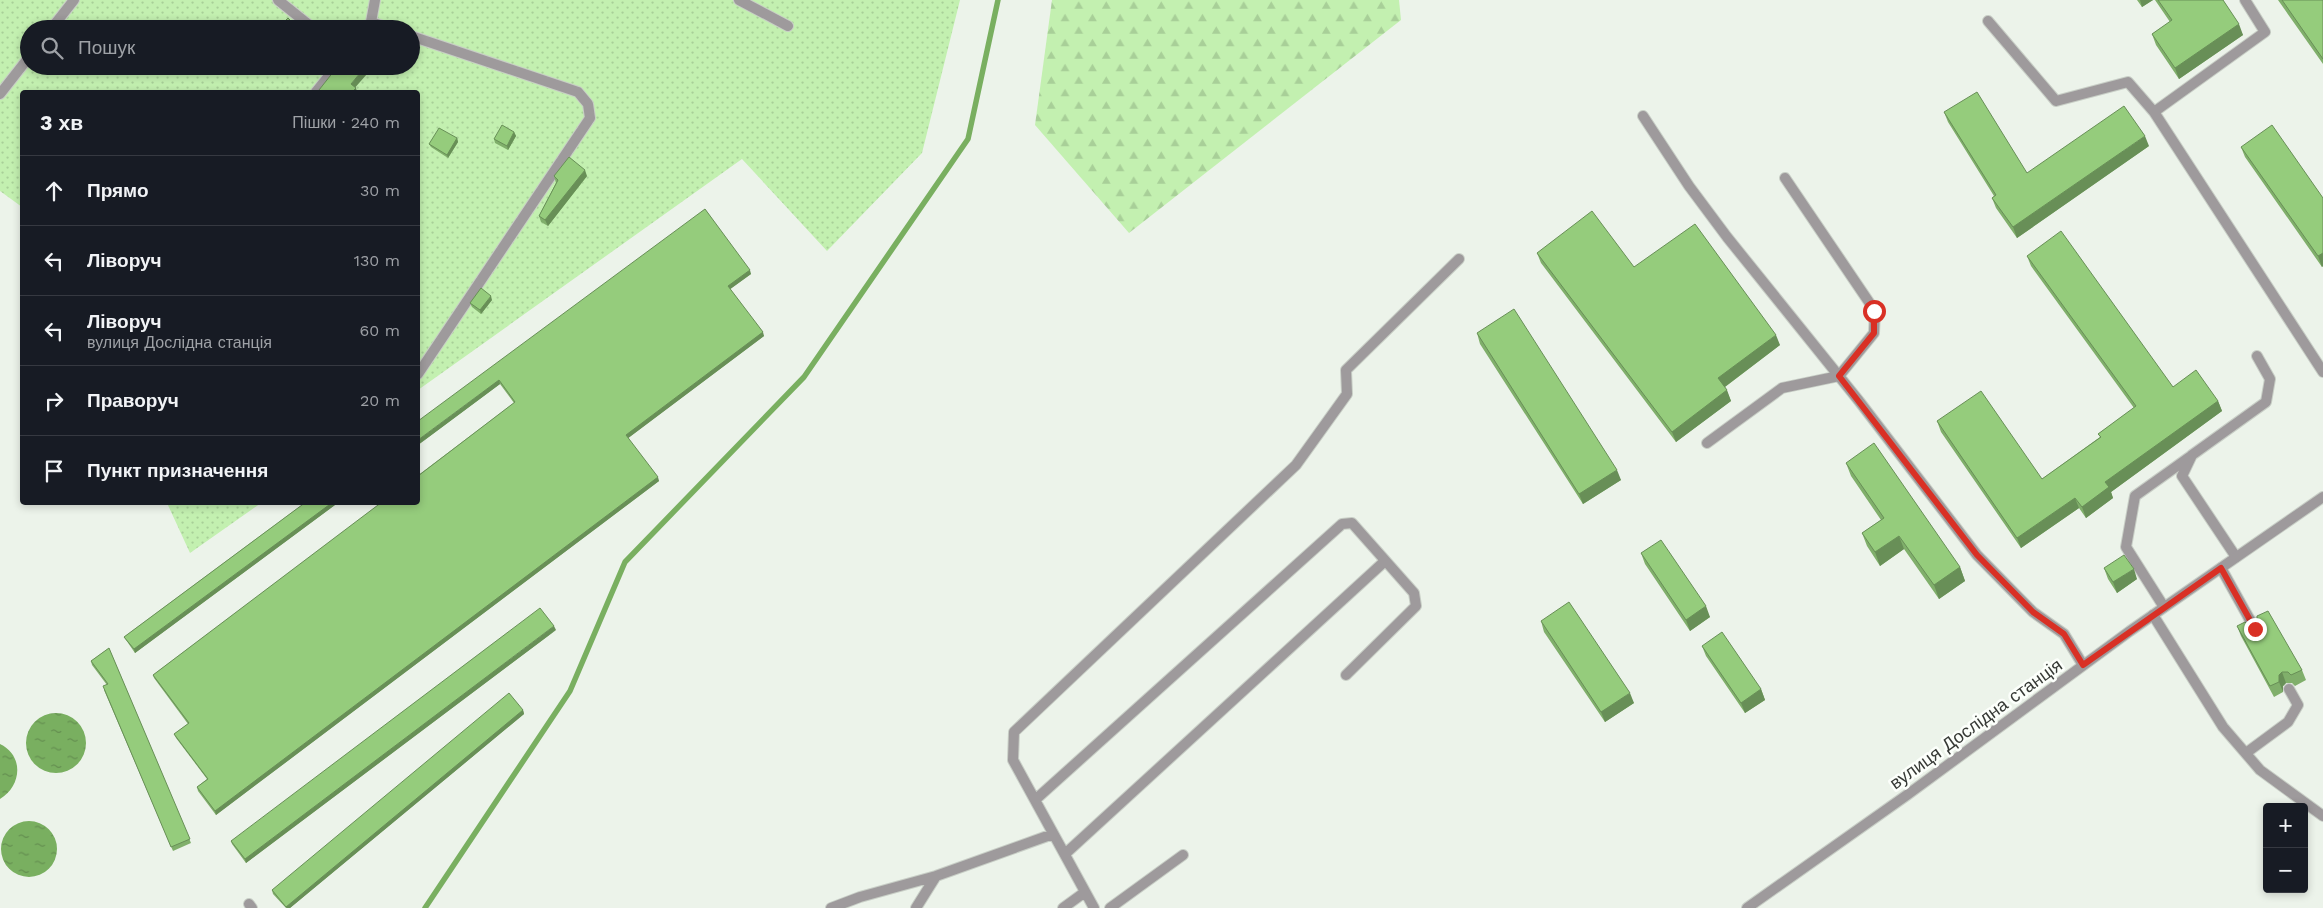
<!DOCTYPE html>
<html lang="uk">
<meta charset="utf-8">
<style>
:root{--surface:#171b24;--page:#242831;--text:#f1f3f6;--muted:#9ea1a6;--line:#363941}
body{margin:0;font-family:"Work Sans",sans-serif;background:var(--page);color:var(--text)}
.controls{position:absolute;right:15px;bottom:15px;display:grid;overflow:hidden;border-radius:5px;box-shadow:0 2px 8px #0003}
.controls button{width:45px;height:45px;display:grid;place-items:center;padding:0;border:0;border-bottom:1px solid var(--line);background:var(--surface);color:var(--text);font:25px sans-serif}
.stop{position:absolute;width:15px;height:15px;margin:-11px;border:4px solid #d93025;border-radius:50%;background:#fff}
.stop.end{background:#d93025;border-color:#fff;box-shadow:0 1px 5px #0008}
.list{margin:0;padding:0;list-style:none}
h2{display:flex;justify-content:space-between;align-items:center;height:65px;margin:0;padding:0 20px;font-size:21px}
h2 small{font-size:16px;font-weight:400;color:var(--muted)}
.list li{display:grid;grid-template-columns:32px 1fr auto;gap:15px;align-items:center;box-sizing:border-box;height:70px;padding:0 20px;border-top:1px solid var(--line)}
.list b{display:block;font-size:19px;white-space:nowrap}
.list p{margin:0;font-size:16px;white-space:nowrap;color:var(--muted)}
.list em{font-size:16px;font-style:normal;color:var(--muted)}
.icon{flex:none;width:28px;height:28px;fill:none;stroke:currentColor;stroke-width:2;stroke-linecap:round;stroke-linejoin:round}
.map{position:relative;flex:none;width:2323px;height:908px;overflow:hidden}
.search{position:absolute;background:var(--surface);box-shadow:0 2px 8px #0003;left:20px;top:20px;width:400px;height:55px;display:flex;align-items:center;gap:12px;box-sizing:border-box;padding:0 18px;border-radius:28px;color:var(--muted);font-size:19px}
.panel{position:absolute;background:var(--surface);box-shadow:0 2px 8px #0003;left:20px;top:90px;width:400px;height:415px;border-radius:5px}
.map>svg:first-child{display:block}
.forest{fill:url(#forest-firs)}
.garden{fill:url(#garden-dots);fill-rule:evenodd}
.water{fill:url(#water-ripples)}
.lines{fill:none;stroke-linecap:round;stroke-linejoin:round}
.stream{stroke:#79af60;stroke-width:5.5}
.lane-casing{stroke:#c8cec6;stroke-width:12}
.street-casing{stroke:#c8cec6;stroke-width:12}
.lane{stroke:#9e9a9c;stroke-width:10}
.street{stroke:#9e9a9c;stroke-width:10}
.wall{fill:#80af6b}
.shaded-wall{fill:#688f57}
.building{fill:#95cc7c;stroke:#688f57}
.route{stroke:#d93025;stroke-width:6}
.labels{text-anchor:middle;stroke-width:5;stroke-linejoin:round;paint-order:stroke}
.street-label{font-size:18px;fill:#373a36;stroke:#fcfffb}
</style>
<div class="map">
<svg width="2323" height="908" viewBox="0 0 2323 908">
<defs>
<pattern id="forest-firs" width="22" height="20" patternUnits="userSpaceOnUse" patternTransform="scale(1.25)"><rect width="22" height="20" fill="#c3f0b0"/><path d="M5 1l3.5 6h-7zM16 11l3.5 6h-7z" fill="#a8cf98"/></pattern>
<pattern id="garden-dots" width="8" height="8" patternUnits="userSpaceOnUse" patternTransform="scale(1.25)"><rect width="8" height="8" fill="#c3f0b0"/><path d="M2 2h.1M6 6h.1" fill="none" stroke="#a8cf98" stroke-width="1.8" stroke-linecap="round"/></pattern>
<pattern id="water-ripples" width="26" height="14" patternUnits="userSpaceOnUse" patternTransform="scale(1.25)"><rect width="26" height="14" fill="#79af60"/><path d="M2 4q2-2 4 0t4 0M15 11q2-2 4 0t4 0" fill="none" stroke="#648f50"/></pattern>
</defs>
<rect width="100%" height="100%" fill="#ecf3ea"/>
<path class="forest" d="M1052,0H1399L1401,20L1129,233L1035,125Z"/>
<path class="garden" d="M0,0H960L922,153L827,251L742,159L418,390V92H22V207L0,191ZM29,29H411V66H29Z
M167,503H261L190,553Z"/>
<path class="water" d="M26 743a30 30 0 1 1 60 0a30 30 0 1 1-60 0Z
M0,744C25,756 21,787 0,799Z
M1 849a28 28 0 1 1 56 0a28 28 0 1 1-56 0Z"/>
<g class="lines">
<path class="stream" d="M425,908L570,691L625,562L804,377L968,139L998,0"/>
<defs>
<path id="lane" d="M278,0L314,29
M739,0L788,26
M1988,21L2056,101L2128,82L2154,112L2323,372
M371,22L391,29
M51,29L74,0
M365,29L371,22L375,0
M411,36L578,92L588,104L590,118L418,374
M316,92L337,66
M0,94L29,57
M2154,112L2265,32L2245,0
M1643,116L1689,186L1727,237L1859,401L1977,555L2033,612L2064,634L2083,665
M1707,443L1782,388L1839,376L1874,333L1875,311L1785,178
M2236,557L2182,476L2192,455L2266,402L2270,379L2257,356
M2221,568L2255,629
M2164,607L2126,547L2135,496L2191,456
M2153,615L2223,727L2260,770L2323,816
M2246,753L2288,722L2298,705L2289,689
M1035,800L1342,524L1352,523L1414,593L1416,606L1346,675
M1065,854L1385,561
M249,904L252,908
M831,908L860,897L936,876L1053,834
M916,908L936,876
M1063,908L1085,892
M1094,908L1013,760L1014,732L1296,465L1347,394L1346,370L1459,259
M1110,908L1183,855"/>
<path id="street" d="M1747,908L1907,795L2130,631L2323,497"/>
</defs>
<use href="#lane" class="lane-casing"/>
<use href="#street" class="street-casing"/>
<use href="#lane" class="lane"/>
<use href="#street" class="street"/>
</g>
<path class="wall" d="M2137,0H2153L2142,7Z
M2155,0H2223L2243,35L2179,79L2156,45L2152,34L2170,22Z
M2278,0H2323V64Z
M1944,112L2027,173L2149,146L2017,238L1996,208L1992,198L1994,196L1948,122Z
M514,132L516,136L508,150L495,143L494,139Z
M457,138L458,142L448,158L431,147L429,144Z
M2241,147L2323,198V266L2322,267L2245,157Z
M554,176H587L548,226L541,222L539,216L556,183Z
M705,209L751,274L730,289L764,336L628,438L659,481L216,815L198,791L197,787L207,779L176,738L174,734L188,724L154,678L153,675L514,403L500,384L418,445Z
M1537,253L1634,267L1780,345L1725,387L1731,401L1676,442L1541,263Z
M2027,256L2173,387L2218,401L2222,411L2111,492L2113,498L2086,518L2079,508L2021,548L1941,432L1937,421L2042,479L2100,437L2098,434L2134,408L2031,266Z
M492,300L481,314L472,307L470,303Z
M1477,333L1621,480L1583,504L1480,344Z
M1846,463L1960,567L1965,581L1939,599L1904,549L1880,566L1867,546L1862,533L1881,520L1851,476Z
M306,502H339L135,653L126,640L124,637Z
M1641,553L1710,617L1690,631L1645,564Z
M2104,568L2137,579L2117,593L2108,579Z
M1541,621L1634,703L1605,722L1544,632Z
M2237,626L2302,670L2306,680L2295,686L2292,683H2286L2283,686V692L2274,697L2241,636Z
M556,630L246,863L232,844L231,841Z
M1702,646L1761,689L1765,700L1745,713L1706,656Z
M109,648L191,843L173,851L104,690L107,685L92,665L91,661Z
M523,710L524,714L290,908H286L273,894L272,890Z"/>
<path class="shaded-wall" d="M2140,0H2153L2142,7Z
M2239,24L2243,35L2179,79L2175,68Z
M366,66H374L353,90L351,84Z
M356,88L357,92H352Z
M514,132L516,136L508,150L507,146Z
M2145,136L2149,146L2017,238L2013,227Z
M457,138L458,142L448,158L447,155Z
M585,170L587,176L548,226L545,220Z
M2323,253V266L2322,267L2318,256Z
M750,270L751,274L729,290L728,286Z
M491,296L492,300L481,314L480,310Z
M763,332L764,336L627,439L626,435Z
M1776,335L1780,345L1722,389L1718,378Z
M499,380L500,384L418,445V440Z
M1727,390L1731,401L1676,442L1672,432Z
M2218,401L2222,411L2111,492L2113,498L2086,518L2082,507L2105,482Z
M1617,470L1621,480L1583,504L1579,494Z
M658,477L659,481L216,815L215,811Z
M2075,498L2079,508L2021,548L2017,538Z
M333,502H339L135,653L134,649Z
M1899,536L1904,549L1880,566L1875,552Z
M1960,567L1965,581L1939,599L1934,585Z
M2134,569L2137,579L2117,593L2113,582Z
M1706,606L1710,617L1690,631L1686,620Z
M554,626L556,630L246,863L245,859Z
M2282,672L2286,683L2283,686V692L2279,682V675Z
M1761,689L1765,700L1745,713L1741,703Z
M1630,693L1634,703L1605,722L1601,712Z
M523,710L524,714L290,908H287L286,907Z"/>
<path class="building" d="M2158,0H2223L2239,24L2175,68L2152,34L2172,20Z
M2282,0H2323V59Z
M288,18L299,29H277Z
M338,66L343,70L346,66H366L351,84L356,88L352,92H323L319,90Z
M1977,92L2027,173L2124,106L2145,136L2013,227L1992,198L1996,195L1944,112Z
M502,125L514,132L507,146L494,139Z
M2272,125L2323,198V253L2318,256L2241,147Z
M439,128L457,138L447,155L429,144Z
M569,157L585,170L545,220L539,216L558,180L554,176Z
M705,209L750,270L728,286L763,332L626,435L658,477L215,811L197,787L208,779L174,734L189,723L153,675L382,502H418V476L515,402L499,380L418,440V421Z
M1592,211L1634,267L1695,224L1776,335L1718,378L1727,390L1672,432L1537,253Z
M2061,231L2173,387L2196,370L2218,401L2105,482L2109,487L2082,507L2075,498L2017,538L1937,421L1981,391L2042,479L2101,437L2098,434L2136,406L2027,256Z
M481,288L491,296L480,310L470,303Z
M1514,309L1617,470L1579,494L1477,333Z
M1874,443L1960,567L1934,585L1899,536L1875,552L1862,533L1884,518L1846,463Z
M306,502H333L134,649L124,637Z
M1661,540L1706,606L1686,620L1641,553Z
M2124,555L2134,569L2113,582L2104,568Z
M1569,602L1630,693L1601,712L1541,621Z
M540,608L554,626L245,859L231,841Z
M2268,611L2302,670L2291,675L2288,672H2282L2279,675V682L2270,686L2237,626L2245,622L2248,625H2254L2257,622V616Z
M1722,632L1761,689L1741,703L1702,646Z
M109,648L190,839L171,847L103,686L108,684L91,661Z
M509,693L523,710L286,907L272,890Z"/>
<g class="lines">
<path class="route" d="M1874,311V333L1839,376L1977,555L2033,612L2064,634L2083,665L2221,568L2255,629"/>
</g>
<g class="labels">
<g class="street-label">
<text transform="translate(1976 724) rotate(-36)" y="6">вулиця Дослідна станція</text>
</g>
</g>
</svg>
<div class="controls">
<button>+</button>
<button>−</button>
</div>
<div class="stop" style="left:1874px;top:311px"></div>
<div class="stop end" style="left:2255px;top:629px"></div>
<div class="search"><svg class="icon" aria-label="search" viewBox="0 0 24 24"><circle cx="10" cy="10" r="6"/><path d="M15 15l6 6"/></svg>Пошук</div>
<section class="panel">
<h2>3 хв<small>Пішки · 240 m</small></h2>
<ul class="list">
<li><svg class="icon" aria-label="ahead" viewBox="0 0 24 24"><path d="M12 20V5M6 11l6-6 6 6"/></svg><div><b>Прямо</b></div><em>30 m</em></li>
<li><svg class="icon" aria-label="left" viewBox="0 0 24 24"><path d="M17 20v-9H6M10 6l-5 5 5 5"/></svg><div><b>Ліворуч</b></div><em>130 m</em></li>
<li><svg class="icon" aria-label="left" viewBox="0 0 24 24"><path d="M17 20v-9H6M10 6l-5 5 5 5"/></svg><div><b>Ліворуч</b><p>вулиця Дослідна станція</p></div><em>60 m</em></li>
<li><svg class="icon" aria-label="right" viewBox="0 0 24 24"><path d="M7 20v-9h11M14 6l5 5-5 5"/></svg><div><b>Праворуч</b></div><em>20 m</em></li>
<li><svg class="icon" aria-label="arrive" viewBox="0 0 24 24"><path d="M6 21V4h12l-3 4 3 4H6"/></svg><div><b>Пункт призначення</b></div></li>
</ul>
</section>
</div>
